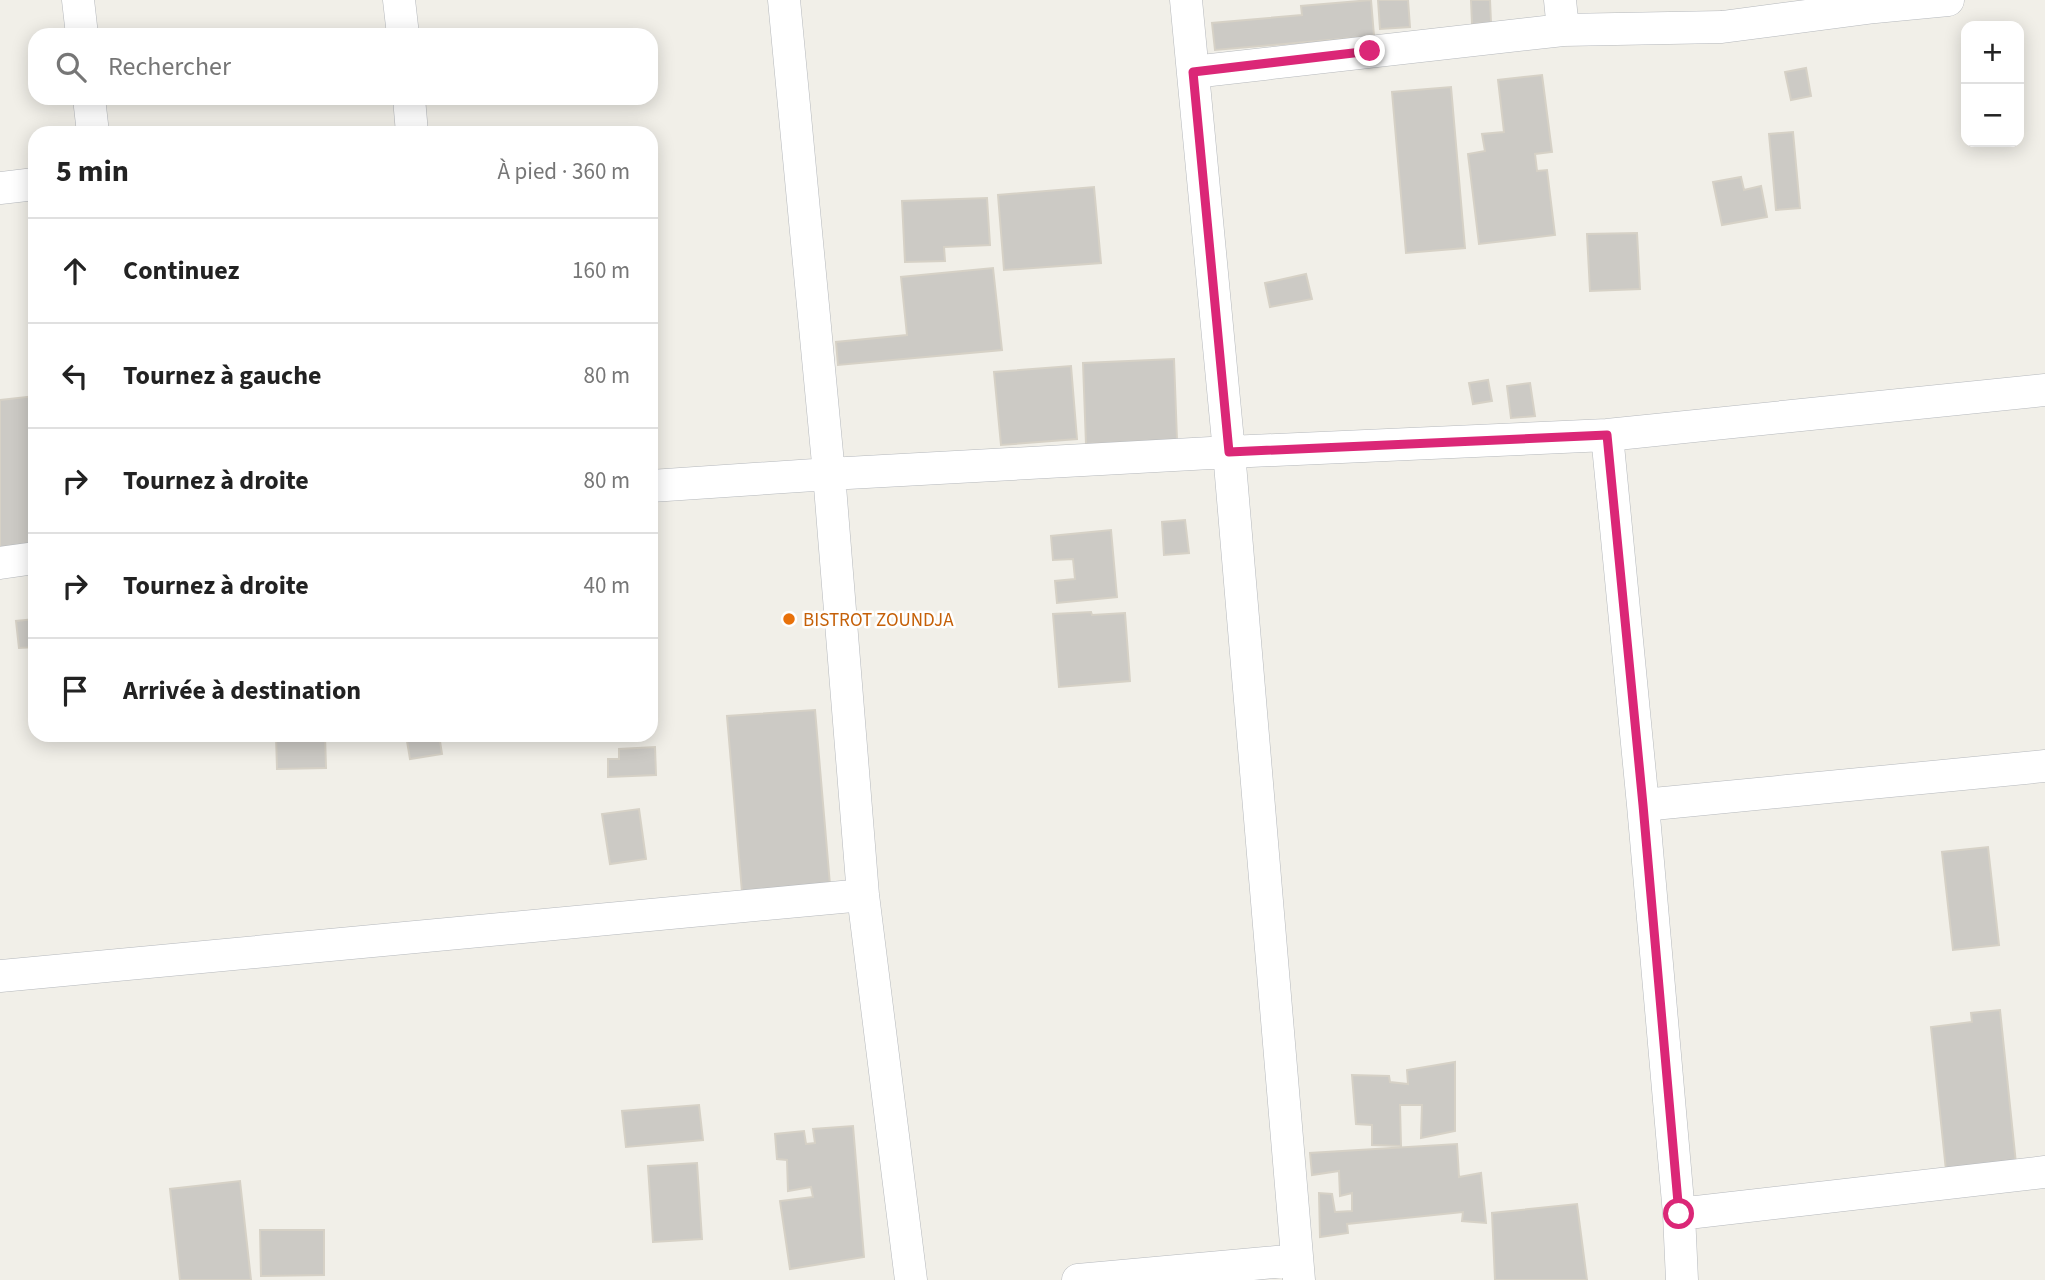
<!DOCTYPE html>
<html lang="fr">
<meta charset="utf-8">
<style>
:root{--surface:#fff;--page:#f2f2f2;--text:#222;--muted:#767676;--line:#e0e0e0}
body{margin:0;font-family:"Source Sans 3",sans-serif;background:var(--page);color:var(--text)}
.controls{position:absolute;right:21px;top:21px;display:grid;overflow:hidden;border-radius:14px;box-shadow:0 4px 18px #0003}
.controls button{width:63px;height:63px;display:grid;place-items:center;padding:0;border:0;border-bottom:2px solid var(--line);background:var(--surface);color:var(--text);font:35px sans-serif}
.stop{position:absolute;width:21px;height:21px;margin:-16px;border:5px solid #db2777;border-radius:50%;background:#fff}
.stop.end{background:#db2777;border-color:#fff;box-shadow:0 2px 7px #0008}
.list{margin:0;padding:0;list-style:none}
h2{display:flex;justify-content:space-between;align-items:center;height:91px;margin:0;padding:0 28px;font-size:30px}
h2 small{font-size:23px;font-weight:400;color:var(--muted)}
.list li{display:grid;grid-template-columns:46px 1fr auto;gap:21px;align-items:center;box-sizing:border-box;height:105px;padding:0 28px;border-top:2px solid var(--line)}
.list b{display:block;font-size:26px;white-space:nowrap}
.list em{font-size:23px;font-style:normal;color:var(--muted)}
.icon{flex:none;width:38px;height:38px;fill:none;stroke:currentColor;stroke-width:2;stroke-linecap:round;stroke-linejoin:round}
.map{position:relative;flex:none;width:2045px;height:1280px;overflow:hidden}
.search{position:absolute;background:var(--surface);box-shadow:0 4px 18px #0003;left:28px;top:28px;width:630px;height:77px;display:flex;align-items:center;gap:18px;box-sizing:border-box;padding:0 24px;border-radius:21px;color:var(--muted);font-size:26px}
.panel{position:absolute;background:var(--surface);box-shadow:0 4px 18px #0003;left:28px;top:126px;width:630px;height:616px;border-radius:21px}
.map>svg:first-child{display:block}
.building{fill:#cccac5;stroke:#d6d1c6;stroke-width:2}
.lines{fill:none;stroke-linecap:round;stroke-linejoin:round}
.minor-casing{stroke:#b5b8bc;stroke-width:33}
.minor{stroke:#fff;stroke-width:32}
.route{stroke:#db2777;stroke-width:9}
.food-dot{fill:#e8710a;stroke:#fff;stroke-width:2.5}
.labels{text-anchor:middle;stroke-width:5;stroke-linejoin:round;paint-order:stroke}
.food-label{font-size:19px;fill:#c56008;stroke:#fff;text-anchor:start}
</style>
<div class="map">
<svg width="2045" height="1280" viewBox="0 0 2045 1280">
<rect width="100%" height="100%" fill="#f1efe8"/>
<path class="building" d="M1371,0L1374,36L1215,50L1212,23L1302,15L1301,6Z
M1378,0H1408L1410,27L1380,29Z
M1471,0H1490L1491,23L1472,24Z
M1806,68L1811,96L1791,100L1785,72Z
M1542,75L1552,152L1535,154L1537,171L1547,170L1555,235L1479,244L1468,154L1485,151L1482,134L1504,132L1498,80Z
M1451,87L1465,248L1406,253L1392,92Z
M1793,132L1800,208L1776,210L1769,134Z
M1741,177L1744,190L1761,186L1767,217L1722,225L1713,182Z
M1094,187L1101,263L1004,270L998,195Z
M987,198L990,245L944,247L945,261L905,262L902,201Z
M1637,233L1640,289L1590,291L1587,234Z
M993,268L1002,350L838,365L836,342L907,335L901,277Z
M1306,274L1312,299L1270,307L1265,283Z
M1174,359L1177,440L1086,444L1083,363Z
M1071,366L1077,439L1001,445L994,372Z
M1488,380L1492,401L1473,404L1469,383Z
M1530,383L1535,416L1511,418L1507,386Z
M35,396V549L0,553V400Z
M1185,520L1189,553L1164,555L1162,522Z
M1111,530L1117,597L1057,603L1055,581L1075,579L1073,559L1053,560L1051,536Z
M1091,612L1092,615L1125,613L1130,681L1059,687L1053,614Z
M35,619V647L19,648L16,621Z
M815,710L830,885L742,892L727,716Z
M276,735H325L326,768L277,769Z
M406,735H439L442,754L410,759Z
M655,747L656,775L608,777V759H619V749Z
M639,809L646,859L610,864L602,814Z
M1988,847L1999,945L1953,950L1942,852Z
M2000,1010L2017,1173L1947,1180L1931,1027L1972,1022L1971,1013Z
M1455,1062V1131L1421,1138L1422,1105H1400L1401,1146L1372,1145V1125L1356,1124L1352,1075L1389,1076L1390,1082L1408,1084L1407,1070Z
M699,1105L703,1140L626,1147L622,1111Z
M853,1126L864,1257L790,1269L780,1201L813,1197L811,1187L788,1191L787,1160L777,1159L775,1134L804,1131L806,1144L815,1143L813,1129Z
M1457,1144L1459,1177L1481,1173L1486,1223L1462,1221L1463,1212L1347,1224L1348,1233L1320,1237L1319,1193L1332,1194L1335,1212L1352,1211V1193L1340,1196L1339,1171L1312,1175L1310,1153Z
M697,1163L702,1239L653,1242L648,1166Z
M240,1181L251,1280H180L170,1189Z
M1577,1204L1587,1280H1495L1492,1213Z
M260,1230H324V1275L261,1276Z"/>
<g class="lines">
<defs>
<path id="minor" d="M78,0L82,35
M399,0L403,35
M784,0L829,474L863,895L911,1280
M1186,0L1229,452L1299,1280
M1560,0L1563,30
M1193,72L1563,30L1722,27L1875,7L1948,0
M89,98L93,133
M409,98L412,133
M0,188L35,184
M1607,435L1643,805L1679,1214L1682,1280
M651,486L829,474L1229,452L1607,435L2045,390
M0,563L35,558
M1643,805L2045,766
M0,976L863,895
M1679,1214L2045,1172
M1078,1280L1297,1260"/>
</defs>
<use href="#minor" class="minor-casing"/>
<use href="#minor" class="minor"/>
</g>
<g class="lines">
<path class="route" d="M1370,51L1193,72L1229,452L1607,435L1643,805L1679,1214"/>
</g>
<circle class="food-dot" cx="789" cy="619" r="7"/>
<g class="labels">
<g class="food-label">
<text x="803" y="626">BISTROT ZOUNDJA</text>
</g>
</g>
</svg>
<div class="controls">
<button>+</button>
<button>−</button>
</div>
<div class="stop" style="left:1679px;top:1214px"></div>
<div class="stop end" style="left:1370px;top:51px"></div>
<div class="search"><svg class="icon" aria-label="search" viewBox="0 0 24 24"><circle cx="10" cy="10" r="6"/><path d="M15 15l6 6"/></svg>Rechercher</div>
<section class="panel">
<h2>5 min<small>À pied · 360 m</small></h2>
<ul class="list">
<li><svg class="icon" aria-label="ahead" viewBox="0 0 24 24"><path d="M12 20V5M6 11l6-6 6 6"/></svg><div><b>Continuez</b></div><em>160 m</em></li>
<li><svg class="icon" aria-label="left" viewBox="0 0 24 24"><path d="M17 20v-9H6M10 6l-5 5 5 5"/></svg><div><b>Tournez à gauche</b></div><em>80 m</em></li>
<li><svg class="icon" aria-label="right" viewBox="0 0 24 24"><path d="M7 20v-9h11M14 6l5 5-5 5"/></svg><div><b>Tournez à droite</b></div><em>80 m</em></li>
<li><svg class="icon" aria-label="right" viewBox="0 0 24 24"><path d="M7 20v-9h11M14 6l5 5-5 5"/></svg><div><b>Tournez à droite</b></div><em>40 m</em></li>
<li><svg class="icon" aria-label="arrive" viewBox="0 0 24 24"><path d="M6 21V4h12l-3 4 3 4H6"/></svg><div><b>Arrivée à destination</b></div></li>
</ul>
</section>
</div>
